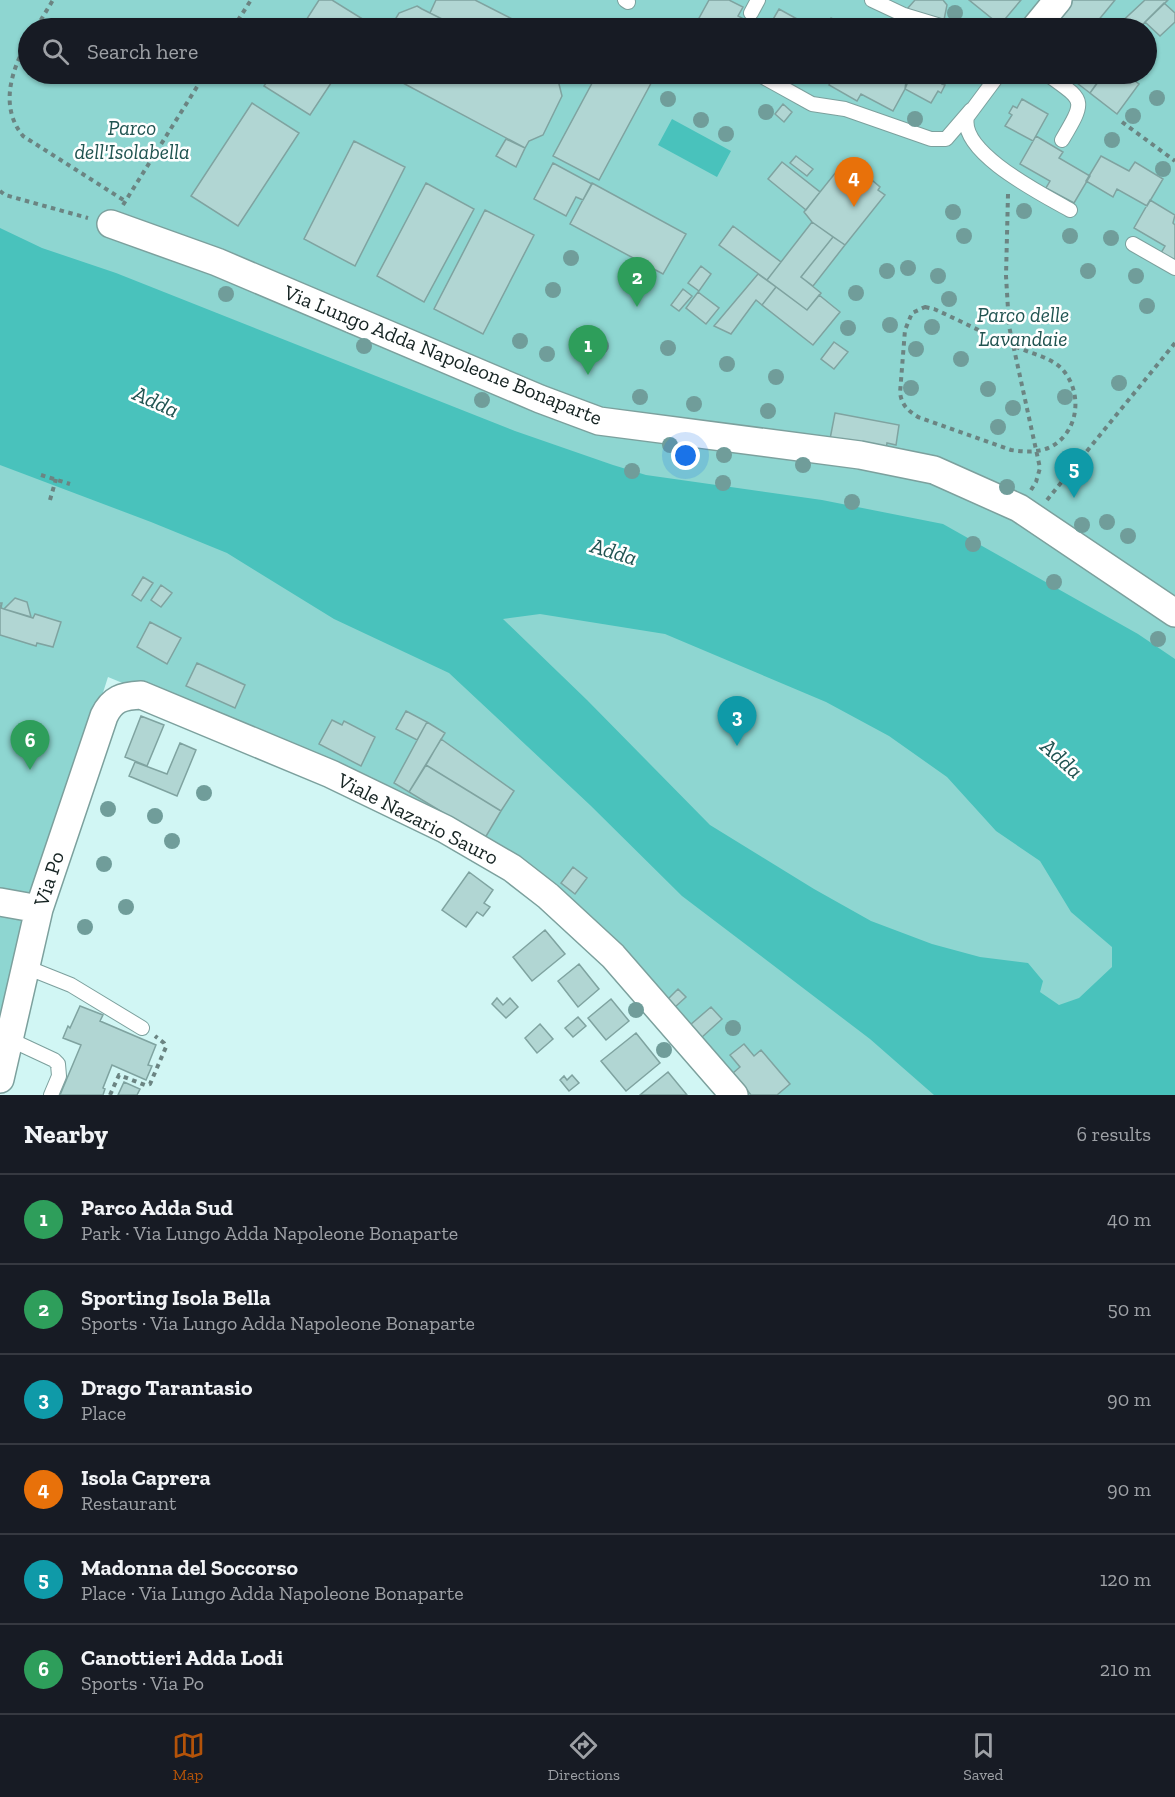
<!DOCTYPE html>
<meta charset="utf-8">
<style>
:root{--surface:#171b24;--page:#242831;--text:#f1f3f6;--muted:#9ea1a6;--line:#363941;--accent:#b45309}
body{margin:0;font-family:"Zilla Slab",serif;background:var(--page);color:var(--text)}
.you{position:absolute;left:686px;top:456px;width:21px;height:21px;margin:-15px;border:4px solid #fff;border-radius:50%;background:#1a73e8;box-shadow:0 0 0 9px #1a73e833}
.badge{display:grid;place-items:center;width:39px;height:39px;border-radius:50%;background:var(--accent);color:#fff;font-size:20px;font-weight:700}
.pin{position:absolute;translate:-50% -50px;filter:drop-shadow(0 2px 3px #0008)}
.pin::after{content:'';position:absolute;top:32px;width:21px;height:18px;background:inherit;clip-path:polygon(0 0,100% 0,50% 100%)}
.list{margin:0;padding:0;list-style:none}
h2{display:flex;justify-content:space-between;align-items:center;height:78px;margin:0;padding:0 24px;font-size:26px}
h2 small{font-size:20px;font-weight:400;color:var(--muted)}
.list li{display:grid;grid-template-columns:39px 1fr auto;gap:18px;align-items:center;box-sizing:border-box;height:90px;padding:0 24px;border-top:2px solid var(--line)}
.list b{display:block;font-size:22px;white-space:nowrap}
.list p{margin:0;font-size:20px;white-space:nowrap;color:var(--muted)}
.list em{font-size:20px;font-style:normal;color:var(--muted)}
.icon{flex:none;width:33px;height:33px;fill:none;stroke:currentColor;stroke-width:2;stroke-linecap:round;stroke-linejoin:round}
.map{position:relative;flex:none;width:1175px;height:1095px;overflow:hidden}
.search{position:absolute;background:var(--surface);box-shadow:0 2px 4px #0004;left:18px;right:18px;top:18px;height:66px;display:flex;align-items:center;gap:15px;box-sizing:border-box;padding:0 21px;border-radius:33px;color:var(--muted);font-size:22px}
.sheet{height:618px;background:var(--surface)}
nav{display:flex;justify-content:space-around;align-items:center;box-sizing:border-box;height:84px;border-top:2px solid var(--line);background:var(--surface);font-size:16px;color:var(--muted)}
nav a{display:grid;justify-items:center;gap:3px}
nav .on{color:var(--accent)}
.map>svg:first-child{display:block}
.green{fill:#8ed6d1;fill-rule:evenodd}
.water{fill:#49c2bc;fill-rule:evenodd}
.building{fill:#b1d6d3;stroke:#7fa3a0;stroke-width:1.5}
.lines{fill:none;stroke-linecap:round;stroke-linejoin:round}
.lane-casing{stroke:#7ca09d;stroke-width:16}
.street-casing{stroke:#7ca09d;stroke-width:30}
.path{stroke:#6b8482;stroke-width:4;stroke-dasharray:4.5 4.5;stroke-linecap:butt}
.lane{stroke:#fff;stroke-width:14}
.street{stroke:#fff;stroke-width:27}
.tree{fill:#709d9a}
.labels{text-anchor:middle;stroke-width:5;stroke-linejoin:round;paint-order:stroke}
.park-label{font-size:21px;font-style:italic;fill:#215451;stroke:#fff}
.street-label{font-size:21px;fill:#152322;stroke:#fff}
.water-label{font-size:22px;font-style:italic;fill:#215452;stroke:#fff}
</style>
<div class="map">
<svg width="1175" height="1095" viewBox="0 0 1175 1095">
<rect width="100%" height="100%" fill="#d1f6f4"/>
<path class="green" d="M0,0H1175V1095H740L551,893L334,770L108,677L34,908L0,1053ZM28,28H1146V74H28Z"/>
<path class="water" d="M672,119L731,151L717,177L658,145Z
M0,228L42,248L116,273L515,431L613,465L646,475L822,500L943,524L1138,634L1175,659V1095H934L870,1039L682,896L590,805L449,673L334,619L227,553L151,522L0,465ZM540,614L665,634L826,702L889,736L947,777L996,831L1040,861L1071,912L1112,947V967L1079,998L1059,1005L1040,992L1043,981L1028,963L980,957L932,944L871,921L814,889L710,825L587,700L503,619Z"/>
<path class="building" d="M319,0H332L369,23L365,28H301Z
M436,0H475L530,28H460L430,13Z
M709,0H729L743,7L738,16L760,28H713L698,20Z
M915,0H943L947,5L944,20L907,9Z
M969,0H1021L1000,25Z
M1069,0H1115L1092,28H1045Z
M1145,0H1168L1139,28H1115Z
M1164,3L1175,13V22L1160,36L1145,22Z
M417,6L422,9L460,28H390L399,13Z
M779,9L808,25L806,28H768Z
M831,18L850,28H821L823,25L827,27Z
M272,74H337L310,115L264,86Z
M386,74H546L558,80L562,96L543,135L529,141L525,148Z
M597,74H656L599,180L553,156Z
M835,74H892L906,81L905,89L893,111L861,94L857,101L829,85Z
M911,74H948L942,84L945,85L941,93L938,91L931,103L905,89Z
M1060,74H1078L1071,82Z
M1078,74H1085L1097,83L1090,93L1073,80Z
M1104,74H1125L1139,84L1117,114L1090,93Z
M1022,99L1048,114L1033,141L1005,126L1012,115L1009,113L1013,106L1017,108Z
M252,103L299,133L238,226L191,196Z
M783,104L792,112L784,122L775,114Z
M1036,136L1063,152L1059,158L1090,176L1074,203L1046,188L1050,181L1020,164Z
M506,139L525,148L516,167L496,156Z
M354,141L405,167L355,266L304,239Z
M796,156L813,169L807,176L790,163Z
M1101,156L1129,171L1135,162L1163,179L1147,206L1117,189L1113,197L1086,181Z
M782,162L820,192L806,210L768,179Z
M844,162L851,168L854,165L880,187L878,190L885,195L845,245L812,222L804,212Z
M553,163L592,184L583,200L576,197L566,216L534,199Z
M426,183L474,209L424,302L377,276Z
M592,183L686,234L663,274L570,224Z
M1150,200L1175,215L1173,223L1175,225V261L1161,253L1165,246L1134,228Z
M485,210L534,235L483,334L434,309Z
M812,222L833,237L801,277L821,293L807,310L767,280Z
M733,226L781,262L767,280L719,245Z
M833,237L845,245L813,286L801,277Z
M701,266L711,274L699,291L688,283Z
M758,274L776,287L762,305L756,300L731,334L714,326Z
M776,287L807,310L819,295L840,312L813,345L762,305Z
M683,289L692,296L679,311L671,305Z
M698,292L719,308L706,324L686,308Z
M834,342L848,352L834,369L821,359Z
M835,413L899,425L896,445L887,443L886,450L830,439Z
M143,577L153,583L141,601L132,595Z
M161,585L172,593L161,607L151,600Z
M15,598L27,602L31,617L4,609Z
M0,603H2L1,608L4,609L33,618L35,614L61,622L53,647L37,643L36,646L0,635Z
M150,622L181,638L167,664L137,647Z
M197,663L245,685L235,708L186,686Z
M406,711L427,722L417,740L396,729Z
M141,716L164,725L147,766L125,757Z
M332,720L342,725L344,721L375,737L361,766L319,744Z
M427,722L445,733L409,792L394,783Z
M441,739L514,791L501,811L426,765Z
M180,743L196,750L177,796L129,776L135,762L167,774Z
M426,765L501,811L485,838L409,792Z
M573,867L587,878L575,894L561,883Z
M469,872L493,890L484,903L490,907L483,916L477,912L466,927L442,910Z
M545,930L565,954L532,981L513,957Z
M579,964L599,989L578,1007L558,981Z
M678,989L686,997L674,1008L667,1000Z
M497,998L503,1005L510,998L518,1007L506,1018L492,1004Z
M611,999L629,1021L606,1040L588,1018Z
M80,1006L103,1015L100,1021L156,1045L148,1065L152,1066L146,1080L112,1065L103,1088L105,1089L103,1095H60L81,1045L63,1038L68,1026L70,1028Z
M711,1007L722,1019L701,1038L690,1025Z
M578,1017L586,1026L573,1037L565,1028Z
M540,1024L553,1039L537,1053L525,1038Z
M636,1033L660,1063L626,1091L601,1061Z
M744,1044L754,1056L761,1050L790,1084L777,1095H751L733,1073L740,1067L730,1055Z
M668,1072L687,1095H640Z
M572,1075L579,1083L569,1091L560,1080L564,1076L567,1080Z
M124,1082L140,1089L137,1095H118Z"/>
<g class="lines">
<defs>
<path id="lane" d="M625,0L628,2
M872,0L904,15L947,28
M751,13L758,0
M758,74L812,104L845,109L931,139H946L971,110
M999,74L967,117C959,153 1044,195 1070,210
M1047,74C1084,101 1087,98 1062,140
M1133,244L1175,268
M26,967L71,985L142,1028
M9,1039L54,1060L58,1064L59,1076L51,1095"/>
<path id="street" d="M1035,28L1058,0
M111,224L217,262L540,399L599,421L860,455L934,470L1019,508L1175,613
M0,902L39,909
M0,1079L39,909L104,716C112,699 122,696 141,695L331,774L445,829L512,868L548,896L613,956L734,1095"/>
</defs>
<use href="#lane" class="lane-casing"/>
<use href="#street" class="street-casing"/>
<path class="path" d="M36,28L53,0
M233,28L251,0
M28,41C10,72 0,108 23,136L125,201
M1122,122L1175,161
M0,191L5,195L88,218
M1008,194L1006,276L1009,326L1040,468L1036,482L1031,490
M123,205L205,74
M925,307L934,309C961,321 987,335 1014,346C1029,353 1047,356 1060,367C1078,384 1081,415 1065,435C1051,453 1031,453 1011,450L918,417C907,410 902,405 900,393L905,330L912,313Z
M41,475L70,484
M50,500L56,479
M1047,500L1175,343
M110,1095L119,1075L145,1085L150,1084L166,1047L164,1043L155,1036"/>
<use href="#lane" class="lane"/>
<use href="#street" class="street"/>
</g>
<g class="tree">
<circle cx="955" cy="13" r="8"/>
<circle cx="1157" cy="98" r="8"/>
<circle cx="668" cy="99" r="8"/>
<circle cx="766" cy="112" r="8"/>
<circle cx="1133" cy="116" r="8"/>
<circle cx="915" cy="119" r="8"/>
<circle cx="701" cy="120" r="8"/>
<circle cx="726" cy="134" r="8"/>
<circle cx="1112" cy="140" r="8"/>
<circle cx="1163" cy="169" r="8"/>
<circle cx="1024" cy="211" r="8"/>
<circle cx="953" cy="212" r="8"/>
<circle cx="964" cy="236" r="8"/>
<circle cx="1070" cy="236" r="8"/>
<circle cx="1111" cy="238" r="8"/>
<circle cx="571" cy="258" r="8"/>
<circle cx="908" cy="268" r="8"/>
<circle cx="887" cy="271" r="8"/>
<circle cx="1088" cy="271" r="8"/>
<circle cx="938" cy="276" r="8"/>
<circle cx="1136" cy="276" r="8"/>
<circle cx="553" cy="290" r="8"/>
<circle cx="856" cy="293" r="8"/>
<circle cx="226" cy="294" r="8"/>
<circle cx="949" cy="299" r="8"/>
<circle cx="1147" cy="306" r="8"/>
<circle cx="890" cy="325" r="8"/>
<circle cx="932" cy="327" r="8"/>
<circle cx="848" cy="328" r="8"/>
<circle cx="520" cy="341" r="8"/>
<circle cx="364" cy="346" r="8"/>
<circle cx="601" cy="346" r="8"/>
<circle cx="668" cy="348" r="8"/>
<circle cx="916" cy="349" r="8"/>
<circle cx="547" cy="354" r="8"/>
<circle cx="961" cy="359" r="8"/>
<circle cx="727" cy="364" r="8"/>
<circle cx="776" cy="377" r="8"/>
<circle cx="1119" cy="383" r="8"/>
<circle cx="911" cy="388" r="8"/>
<circle cx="988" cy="389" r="8"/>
<circle cx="640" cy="397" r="8"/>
<circle cx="1065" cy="397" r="8"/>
<circle cx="482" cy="400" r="8"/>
<circle cx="694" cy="404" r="8"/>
<circle cx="1013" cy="408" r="8"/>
<circle cx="768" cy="411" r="8"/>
<circle cx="998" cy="427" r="8"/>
<circle cx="670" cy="445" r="8"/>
<circle cx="724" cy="455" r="8"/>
<circle cx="803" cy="465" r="8"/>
<circle cx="632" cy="471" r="8"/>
<circle cx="723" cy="483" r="8"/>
<circle cx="1007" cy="487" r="8"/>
<circle cx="852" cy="502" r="8"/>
<circle cx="1107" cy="522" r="8"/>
<circle cx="1082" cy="525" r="8"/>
<circle cx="1128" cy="536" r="8"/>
<circle cx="973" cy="544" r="8"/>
<circle cx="1054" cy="582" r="8"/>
<circle cx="1158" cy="639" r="8"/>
<circle cx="204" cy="793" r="8"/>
<circle cx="108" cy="809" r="8"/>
<circle cx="155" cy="816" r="8"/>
<circle cx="172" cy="841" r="8"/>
<circle cx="104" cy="864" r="8"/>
<circle cx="126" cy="907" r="8"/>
<circle cx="85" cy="927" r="8"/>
<circle cx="636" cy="1010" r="8"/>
<circle cx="733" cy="1028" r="8"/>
<circle cx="664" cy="1050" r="8"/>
</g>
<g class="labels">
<g class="park-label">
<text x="132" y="135">Parco<tspan x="132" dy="24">dell'Isolabella</tspan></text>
<text x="1023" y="322">Parco delle<tspan x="1023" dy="24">Lavandaie</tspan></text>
</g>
<g class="street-label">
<text transform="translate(443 355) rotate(22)" y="7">Via Lungo Adda Napoleone Bonaparte</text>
<text transform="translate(418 819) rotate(27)" y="7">Viale Nazario Sauro</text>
<text transform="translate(49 879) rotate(-72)" y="7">Via Po</text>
</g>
<g class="water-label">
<text transform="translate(156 401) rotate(24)" y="8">Adda</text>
<text transform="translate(614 551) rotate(17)" y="8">Adda</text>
<text transform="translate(1062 758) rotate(42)" y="8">Adda</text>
</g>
</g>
</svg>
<div class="you"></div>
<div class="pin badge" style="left:588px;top:375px;background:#2e9e5b">1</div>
<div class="pin badge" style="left:637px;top:307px;background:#2e9e5b">2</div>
<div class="pin badge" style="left:737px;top:746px;background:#0f9aa8">3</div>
<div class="pin badge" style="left:854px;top:207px;background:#e8710a">4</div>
<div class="pin badge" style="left:1074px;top:498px;background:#0f9aa8">5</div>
<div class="pin badge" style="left:30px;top:770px;background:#2e9e5b">6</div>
<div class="search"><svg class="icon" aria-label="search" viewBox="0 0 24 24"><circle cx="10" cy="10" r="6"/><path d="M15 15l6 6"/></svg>Search here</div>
</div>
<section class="sheet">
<h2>Nearby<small>6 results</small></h2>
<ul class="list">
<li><span class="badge" style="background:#2e9e5b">1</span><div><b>Parco Adda Sud</b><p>Park · Via Lungo Adda Napoleone Bonaparte</p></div><em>40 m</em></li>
<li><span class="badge" style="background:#2e9e5b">2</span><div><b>Sporting Isola Bella</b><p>Sports · Via Lungo Adda Napoleone Bonaparte</p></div><em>50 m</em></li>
<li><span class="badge" style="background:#0f9aa8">3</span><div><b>Drago Tarantasio</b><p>Place</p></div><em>90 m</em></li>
<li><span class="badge" style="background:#e8710a">4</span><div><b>Isola Caprera</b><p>Restaurant</p></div><em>90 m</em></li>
<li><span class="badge" style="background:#0f9aa8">5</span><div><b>Madonna del Soccorso</b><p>Place · Via Lungo Adda Napoleone Bonaparte</p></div><em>120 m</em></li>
<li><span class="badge" style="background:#2e9e5b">6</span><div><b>Canottieri Adda Lodi</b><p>Sports · Via Po</p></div><em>210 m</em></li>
</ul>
</section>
<nav>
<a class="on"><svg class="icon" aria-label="map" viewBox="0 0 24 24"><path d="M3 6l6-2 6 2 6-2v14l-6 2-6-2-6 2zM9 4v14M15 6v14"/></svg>Map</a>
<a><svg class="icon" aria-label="directions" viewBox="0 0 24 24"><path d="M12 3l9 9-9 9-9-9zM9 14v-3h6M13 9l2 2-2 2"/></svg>Directions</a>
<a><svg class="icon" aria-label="saved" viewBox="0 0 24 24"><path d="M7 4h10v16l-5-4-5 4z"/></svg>Saved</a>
</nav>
